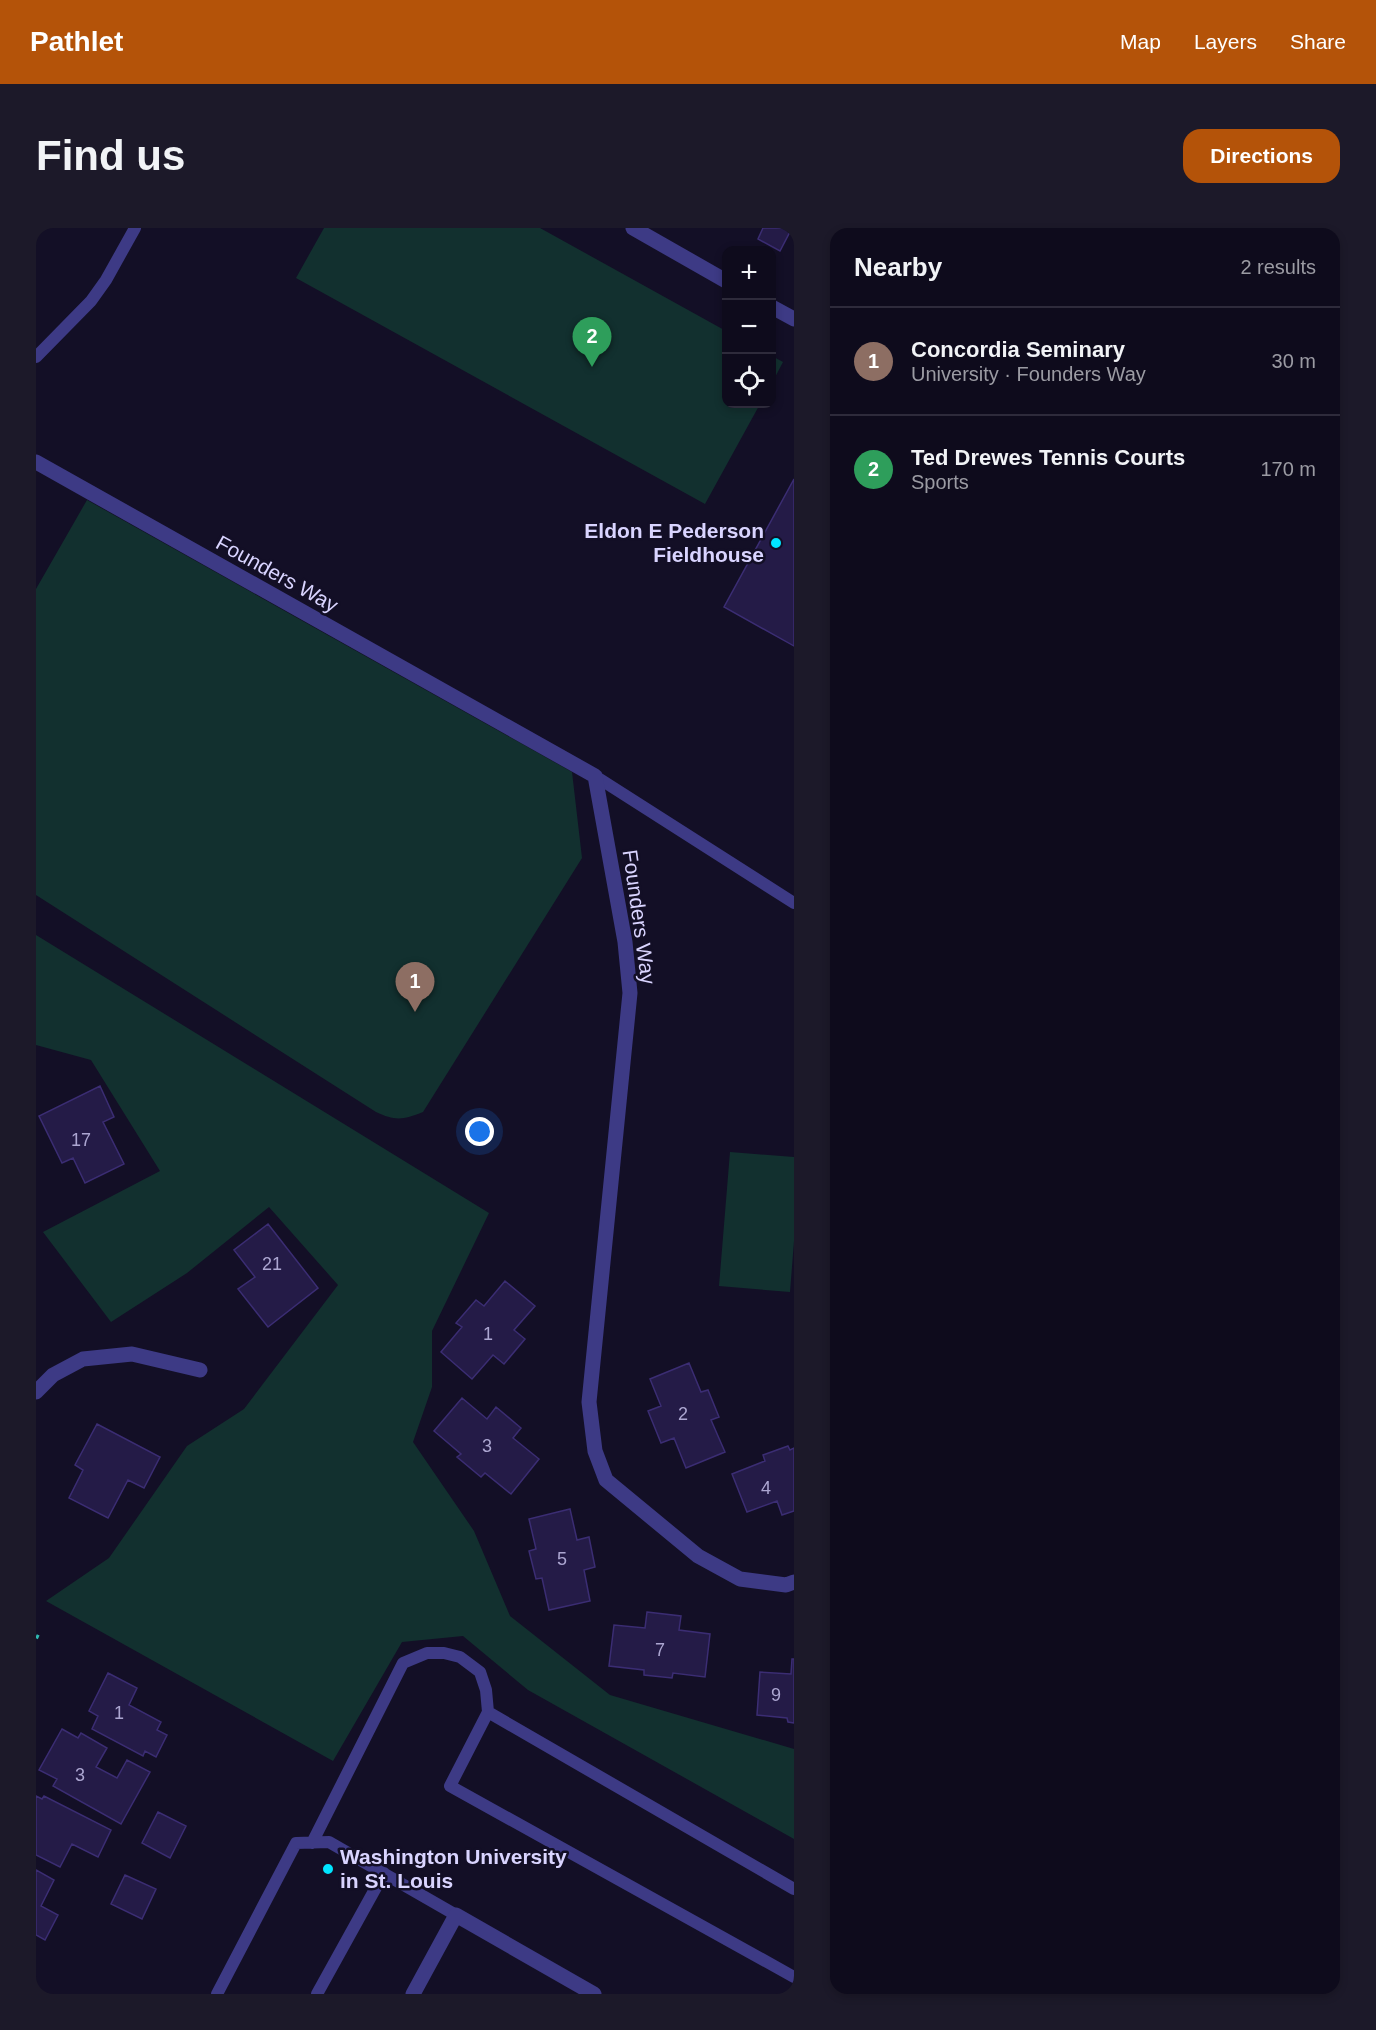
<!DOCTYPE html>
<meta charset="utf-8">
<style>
:root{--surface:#0e0b1c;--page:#1c1929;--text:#f1f3f6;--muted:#9b9ba3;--line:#2e2b3b;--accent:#b45309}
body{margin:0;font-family:Helvetica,sans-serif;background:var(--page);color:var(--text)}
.controls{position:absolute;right:18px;top:18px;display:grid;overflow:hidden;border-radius:12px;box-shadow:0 3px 9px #0003}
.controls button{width:54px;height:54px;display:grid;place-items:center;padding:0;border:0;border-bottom:2px solid var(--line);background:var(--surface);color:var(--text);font:30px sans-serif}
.you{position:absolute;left:444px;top:904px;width:21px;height:21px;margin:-15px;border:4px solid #fff;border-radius:50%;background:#1a73e8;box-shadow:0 0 0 9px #1a73e833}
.badge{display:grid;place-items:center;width:39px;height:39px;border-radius:50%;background:var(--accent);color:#fff;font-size:20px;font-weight:700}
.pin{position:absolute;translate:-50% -50px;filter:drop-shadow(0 2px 3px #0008)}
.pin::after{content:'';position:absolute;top:32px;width:21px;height:18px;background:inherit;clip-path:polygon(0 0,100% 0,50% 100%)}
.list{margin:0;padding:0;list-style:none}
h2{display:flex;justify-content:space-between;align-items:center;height:78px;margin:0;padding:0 24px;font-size:26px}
h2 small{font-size:20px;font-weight:400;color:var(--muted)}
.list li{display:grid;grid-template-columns:39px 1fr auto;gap:18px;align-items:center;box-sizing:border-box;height:108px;padding:0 24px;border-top:2px solid var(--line)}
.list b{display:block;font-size:22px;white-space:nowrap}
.list p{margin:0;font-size:20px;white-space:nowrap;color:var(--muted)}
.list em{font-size:20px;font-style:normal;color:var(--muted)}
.icon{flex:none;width:33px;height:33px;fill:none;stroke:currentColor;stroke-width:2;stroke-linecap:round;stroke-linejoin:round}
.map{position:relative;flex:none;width:758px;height:1766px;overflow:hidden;border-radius:18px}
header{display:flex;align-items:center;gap:36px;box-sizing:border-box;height:84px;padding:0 30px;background:var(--accent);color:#fff}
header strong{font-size:28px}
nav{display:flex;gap:33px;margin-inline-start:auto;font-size:21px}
.intro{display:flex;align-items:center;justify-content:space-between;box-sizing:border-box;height:144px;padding:0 36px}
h1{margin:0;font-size:42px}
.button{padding:15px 27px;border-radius:18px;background:var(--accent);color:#fff;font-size:21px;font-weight:700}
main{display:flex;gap:36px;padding:0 36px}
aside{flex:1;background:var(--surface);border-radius:18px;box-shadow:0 3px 9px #0003}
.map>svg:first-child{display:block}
.green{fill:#12302f}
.building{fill:#241b47;stroke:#3b2d73;stroke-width:1.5}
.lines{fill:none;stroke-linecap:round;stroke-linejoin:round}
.path{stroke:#2fb8b0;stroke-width:4;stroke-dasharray:3 4.5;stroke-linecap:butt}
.service{stroke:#3d3a85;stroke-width:12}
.minor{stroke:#3d3a85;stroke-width:15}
.poi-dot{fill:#00e5ff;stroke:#130f26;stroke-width:2}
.labels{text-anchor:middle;stroke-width:5;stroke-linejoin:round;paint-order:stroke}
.number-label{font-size:18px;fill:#aca6d1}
.poi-label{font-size:21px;font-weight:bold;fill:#d9d4ff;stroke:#130f26;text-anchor:end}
.street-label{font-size:21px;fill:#d9d4ff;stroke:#130f26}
</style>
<header>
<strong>Pathlet</strong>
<nav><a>Map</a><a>Layers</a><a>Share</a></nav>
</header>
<div class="intro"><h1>Find us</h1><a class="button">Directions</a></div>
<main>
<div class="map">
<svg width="758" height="1766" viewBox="0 0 758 1766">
<rect width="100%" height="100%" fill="#130f26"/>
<path class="green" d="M288,0H504L690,103V176H724L669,276L260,50Z
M736,128L747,134L736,155Z
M51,272L536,544L546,630L387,884C367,892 359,893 340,884L0,667V361Z
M0,707L453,985L396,1103V1159L377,1214L438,1303L474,1388L574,1467L758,1521V1611L492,1462L427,1408L366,1414L297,1533L10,1373L73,1330L151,1218L208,1181L302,1057L233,979L151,1045L75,1094L7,1004L124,943L55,832L0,817Z
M694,924L758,929V1013L754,1064L683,1058Z"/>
<path class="building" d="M727,0H756L744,23L722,11Z
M758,251V418L688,379Z
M64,858L78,889L67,894L88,936L49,955L37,930L26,935L3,888Z
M232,996L282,1060L232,1099L202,1061L219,1049L198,1022Z
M469,1053L499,1078L478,1102L489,1111L468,1136L457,1127L436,1151L405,1124L426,1099L420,1095L440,1072L448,1078Z
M653,1135L665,1164L672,1162L683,1189L675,1192L689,1224L650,1240L638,1210L625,1215L612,1183L625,1178L614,1151Z
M426,1170L451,1191L460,1179L485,1200L477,1210L503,1231L475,1266L449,1245L445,1249L421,1229L425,1226L398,1203Z
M61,1196L124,1229L108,1260L92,1252L72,1290L33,1270L47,1242L39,1237Z
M752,1218L754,1222L758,1220V1283L746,1287L741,1273L711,1284L696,1246L729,1233L727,1227Z
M534,1281L541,1312L553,1309L559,1339L548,1342L554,1373L513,1382L506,1350L500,1351L493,1323L500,1321L493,1291Z
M611,1384L645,1388L643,1402L674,1406L669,1449L637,1445L636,1450L608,1447V1442L573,1438L578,1397L609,1400Z
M756,1431H758V1495L752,1494L751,1490L721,1487L724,1444L755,1446Z
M72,1445L101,1460L93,1477L125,1494L121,1502L131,1507L120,1529L109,1523L107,1528L56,1501L62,1488L53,1483Z
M26,1501L42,1510L45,1505L71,1520L60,1539L81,1550L91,1532L114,1544L85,1596L17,1558L21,1551L3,1542Z
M0,1568L6,1571L8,1568L75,1602L62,1629L36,1616L24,1639L0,1627Z
M122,1584L150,1598L134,1630L106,1615Z
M0,1642L18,1652L5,1678L22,1687L9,1712L0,1707Z
M89,1647L120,1661L106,1691L75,1676Z"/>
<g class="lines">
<path class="path" d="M0,1408L6,1411"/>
<path class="service" d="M0,129L55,73L70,52L99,0
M559,548L758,675
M452,1484L758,1661
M276,1615L367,1435L391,1425H408L424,1429L444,1444L450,1462L452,1484L414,1558L758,1749
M181,1766L260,1615L293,1614L420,1687
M281,1766L348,1645"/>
<path class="minor" d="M597,0L690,53
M736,79L758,91
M0,234L559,548L589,714L594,765L553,1174L559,1223L570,1252L662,1328L704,1351L750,1357L758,1354
M0,1164L17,1147L47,1131L96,1126L164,1142
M377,1766L420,1687L558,1766"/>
</g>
<g class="poi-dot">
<circle cx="740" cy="315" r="6"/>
<circle cx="292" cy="1641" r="6"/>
</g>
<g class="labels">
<g class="number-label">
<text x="45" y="918">17</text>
<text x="236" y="1042">21</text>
<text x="452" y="1112">1</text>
<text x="647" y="1192">2</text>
<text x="451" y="1224">3</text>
<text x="730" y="1266">4</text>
<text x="526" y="1337">5</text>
<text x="624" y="1428">7</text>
<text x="740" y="1473">9</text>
<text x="83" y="1491">1</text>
<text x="44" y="1553">3</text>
</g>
<g class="poi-label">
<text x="728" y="310">Eldon E Pederson<tspan x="728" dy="24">Fieldhouse</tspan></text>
<text x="304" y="1636" text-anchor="start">Washington University<tspan x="304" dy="24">in St. Louis</tspan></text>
</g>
<g class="street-label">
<text transform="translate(241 346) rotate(29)" y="7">Founders Way</text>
<text transform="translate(603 689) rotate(82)" y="7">Founders Way</text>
</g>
</g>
</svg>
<div class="controls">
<button>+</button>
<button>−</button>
<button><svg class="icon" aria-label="locate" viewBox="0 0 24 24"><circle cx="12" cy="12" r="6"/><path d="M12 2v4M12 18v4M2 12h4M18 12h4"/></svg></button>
</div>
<div class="you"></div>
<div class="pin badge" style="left:379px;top:784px;background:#8d6e63">1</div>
<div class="pin badge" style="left:556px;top:139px;background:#2e9e5b">2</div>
</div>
<aside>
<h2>Nearby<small>2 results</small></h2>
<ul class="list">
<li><span class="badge" style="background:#8d6e63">1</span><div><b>Concordia Seminary</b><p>University · Founders Way</p></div><em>30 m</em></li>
<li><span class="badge" style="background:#2e9e5b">2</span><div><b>Ted Drewes Tennis Courts</b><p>Sports</p></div><em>170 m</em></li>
</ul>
</aside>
</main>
